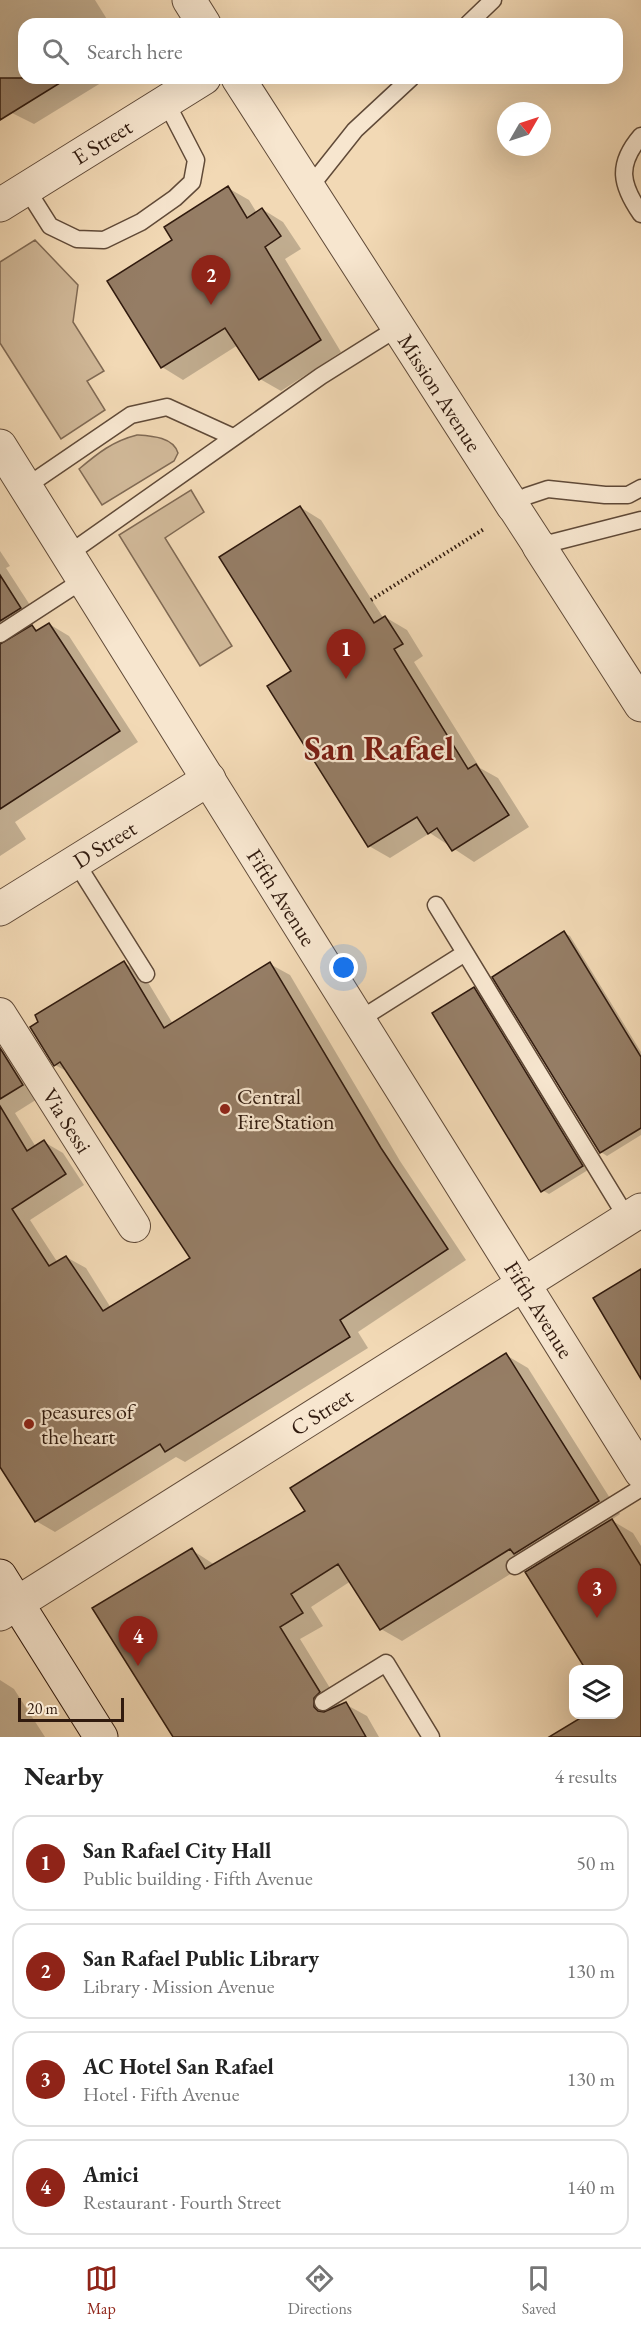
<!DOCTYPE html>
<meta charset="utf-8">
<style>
:root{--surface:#fff;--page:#f2f2f2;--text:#222;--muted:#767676;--line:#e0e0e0;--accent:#8f2418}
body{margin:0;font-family:"EB Garamond",serif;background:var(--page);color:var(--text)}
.controls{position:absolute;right:18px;bottom:18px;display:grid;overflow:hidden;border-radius:12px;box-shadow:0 6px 24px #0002}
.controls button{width:54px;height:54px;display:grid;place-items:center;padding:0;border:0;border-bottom:2px solid var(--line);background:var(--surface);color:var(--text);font:30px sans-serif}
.compass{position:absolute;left:497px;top:102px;width:54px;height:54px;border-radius:50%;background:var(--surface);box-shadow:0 6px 24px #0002;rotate:51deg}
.scale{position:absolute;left:18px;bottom:15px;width:106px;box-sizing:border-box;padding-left:6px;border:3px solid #301a0e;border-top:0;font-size:16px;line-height:21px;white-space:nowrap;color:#301a0e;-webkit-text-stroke:4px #f7e6cf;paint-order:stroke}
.you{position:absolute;left:344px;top:968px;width:21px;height:21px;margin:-15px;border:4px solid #fff;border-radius:50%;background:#1a73e8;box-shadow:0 0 0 9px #1a73e833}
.badge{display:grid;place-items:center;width:39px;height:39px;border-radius:50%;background:var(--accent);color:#fff;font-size:20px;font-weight:700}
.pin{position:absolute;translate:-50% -50px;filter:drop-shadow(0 2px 3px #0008)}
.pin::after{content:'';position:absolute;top:32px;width:21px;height:18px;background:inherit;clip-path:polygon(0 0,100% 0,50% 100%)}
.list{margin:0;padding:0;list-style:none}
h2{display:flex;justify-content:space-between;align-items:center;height:78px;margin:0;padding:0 24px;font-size:26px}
h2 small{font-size:20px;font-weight:400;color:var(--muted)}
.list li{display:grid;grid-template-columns:39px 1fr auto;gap:18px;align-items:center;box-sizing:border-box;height:96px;margin:0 12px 12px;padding:0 12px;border:2px solid var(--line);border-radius:18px}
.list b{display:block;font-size:22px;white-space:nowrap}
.list p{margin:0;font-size:20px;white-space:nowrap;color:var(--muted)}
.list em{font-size:20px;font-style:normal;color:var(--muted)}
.icon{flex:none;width:33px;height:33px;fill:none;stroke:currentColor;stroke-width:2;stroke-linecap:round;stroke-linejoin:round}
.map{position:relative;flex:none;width:641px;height:1737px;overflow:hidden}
.search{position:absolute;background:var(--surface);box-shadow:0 6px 24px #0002;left:18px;right:18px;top:18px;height:66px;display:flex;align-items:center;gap:15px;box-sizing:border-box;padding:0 21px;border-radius:18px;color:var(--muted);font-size:22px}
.sheet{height:510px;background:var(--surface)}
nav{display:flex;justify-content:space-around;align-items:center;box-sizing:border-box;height:84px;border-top:2px solid var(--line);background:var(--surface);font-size:16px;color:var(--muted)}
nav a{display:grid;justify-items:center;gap:3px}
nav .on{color:var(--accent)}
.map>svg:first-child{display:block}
.green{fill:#d1b999;stroke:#806a54;stroke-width:1.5}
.shadow{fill:#0003}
.building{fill:#957d65;stroke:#301a0e;stroke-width:1.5}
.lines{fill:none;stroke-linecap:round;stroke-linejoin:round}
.service-casing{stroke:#604a38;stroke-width:19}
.minor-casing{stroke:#604a38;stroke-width:34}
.tertiary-casing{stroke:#604a38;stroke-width:35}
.secondary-casing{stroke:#301a0e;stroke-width:35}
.path{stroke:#301a0e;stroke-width:4;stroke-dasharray:1.5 3;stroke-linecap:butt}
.service{stroke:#f7e6cf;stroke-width:16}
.minor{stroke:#f7e6cf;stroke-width:32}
.tertiary{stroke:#f7e6cf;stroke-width:33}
.secondary{stroke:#f7e6cf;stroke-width:33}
.poi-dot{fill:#8f2418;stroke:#f7e6cf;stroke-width:2}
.labels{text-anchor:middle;stroke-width:4.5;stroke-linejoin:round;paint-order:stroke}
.street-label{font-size:22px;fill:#301a0e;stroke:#f7e6cf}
.poi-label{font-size:22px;fill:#301a0e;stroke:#f7e6cf;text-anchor:start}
.town-label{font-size:34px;font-weight:bold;fill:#7a1f14;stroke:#f7e6cf}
</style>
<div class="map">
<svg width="641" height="1737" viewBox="0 0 641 1737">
<rect width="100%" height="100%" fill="#f2d9b5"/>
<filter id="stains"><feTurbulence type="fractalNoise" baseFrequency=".00333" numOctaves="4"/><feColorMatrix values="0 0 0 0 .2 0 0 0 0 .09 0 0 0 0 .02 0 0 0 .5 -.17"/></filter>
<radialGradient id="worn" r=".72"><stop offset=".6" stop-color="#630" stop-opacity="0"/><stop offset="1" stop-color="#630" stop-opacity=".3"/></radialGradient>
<path class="green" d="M35,240L78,285L73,322L104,371L87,381L105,410L61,439L0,343V262Z
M137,435C152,436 173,437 178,453L174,461L102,505L79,469C98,453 113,441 137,435Z
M191,490L204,512L165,538L232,646L200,666L119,535Z"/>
<path class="shadow" d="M0,0H95L110,24H103L104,22L100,24H24V78H109L34,124L0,107Z
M228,188L249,200L257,213L262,209L283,222L301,249L285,259L341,352L281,391L260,379L238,345L183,380L162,367L109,282L175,240Z
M300,507L321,520L384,619L385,617L407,630L423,656L414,662L480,768L498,778L529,827L474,862L430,833L390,858L369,846L293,672Z
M0,551L10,566L6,568L39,619L30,626L39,631L49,624L69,636L138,742L15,822L26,839L0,856Z
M564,933L570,936L641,1052V1135L607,1156L601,1152Z
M124,963L143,974L173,1024L270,964L290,975L400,1161L466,1260L358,1332L368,1348L185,1462L176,1457L55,1532L36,1521L0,1464V1049L19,1060L42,1096L15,1113L36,1147L44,1142L63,1153L84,1185L30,1220L58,1263L66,1257L86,1268L111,1308L192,1258L70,1073L55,1065Z
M474,989L480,993L588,1170L549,1194L542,1190Z
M506,1355L528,1368L620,1514L611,1520L633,1533L641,1546V1737H552L618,1714V1670L537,1566L530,1562L402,1641L381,1629L351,1581L311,1607L323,1626L300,1639L341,1706L345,1704L367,1716L379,1737H174L192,1550L215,1565L307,1511Z
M0,1680L14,1689L45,1737H0Z"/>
<path class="building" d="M0,78H68L0,120Z
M228,186L247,218L262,208L281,236L265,247L321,340L259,380L225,328L161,368L107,281L172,240L164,227Z
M300,506L374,623L385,616L403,644L394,649L468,769L476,764L509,815L452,851L437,828L428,834L417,817L368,847L267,686L291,671L219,557Z
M0,575L21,608L0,621Z
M49,623L120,731L0,809V644L32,625L36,631Z
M564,931L641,1057V1128L600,1153L492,977Z
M124,961L164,1028L270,962L381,1148L448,1249L340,1320L350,1337L165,1452L160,1444L35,1522L0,1467V1106L27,1151L44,1140L66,1174L12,1209L49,1266L66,1256L103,1311L190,1258L60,1062L54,1066L30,1027L38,1022L35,1015Z
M474,987L583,1166L541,1192L432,1013Z
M0,1048L23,1085L0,1099Z
M641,1269V1379L593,1298Z
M506,1353L599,1501L514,1554L510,1549L380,1630L338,1564L291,1594L303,1613L280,1627L320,1692L314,1698V1707L318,1711L324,1712L346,1702L366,1737H173L92,1608L192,1548L205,1569L305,1511L290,1488Z
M612,1519L641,1566V1737H549L587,1714H618V1670H586L525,1572Z"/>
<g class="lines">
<defs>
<path id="service" d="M468,24L493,0
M641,136C616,165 621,185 641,214
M26,188L50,226L77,239L104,240L141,222L175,198L192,182L196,160L166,102
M309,188L355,130L411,78
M24,488L131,415L167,407L233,437
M513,506L527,496L548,489L605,495H628L641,488
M539,546L641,520
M67,555L321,376L399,327
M0,634L83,580
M75,861L146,974
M436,905L627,1218
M359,1020L465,953
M515,1566L641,1488
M323,1702L386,1663L431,1737"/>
<g id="minor">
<path d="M513,506L539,546"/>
<path id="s1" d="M0,1014L134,1226"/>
</g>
<g id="tertiary">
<path d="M189,0L204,24"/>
<path id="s2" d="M238,78L513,506"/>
<path id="s3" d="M0,205L204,78"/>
<path id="s4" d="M0,446L641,1472"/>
<path d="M539,546L641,705"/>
<path id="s5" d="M0,909L209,779"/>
<path id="s6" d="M0,1614L641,1210"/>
</g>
<path id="secondary" d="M0,1576L101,1737"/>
</defs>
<use href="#service" class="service-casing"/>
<use href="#minor" class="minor-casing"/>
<use href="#tertiary" class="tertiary-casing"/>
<use href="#secondary" class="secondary-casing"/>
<path class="path" d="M371,600L484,529"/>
<use href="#service" class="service"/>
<use href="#minor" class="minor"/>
<use href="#tertiary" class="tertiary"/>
<use href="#secondary" class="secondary"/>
</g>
<g class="poi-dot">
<circle cx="225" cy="1109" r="6"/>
<circle cx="29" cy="1424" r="6"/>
</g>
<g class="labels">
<g class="street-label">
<text dy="8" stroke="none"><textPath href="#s3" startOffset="120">E Street</textPath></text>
<text dy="8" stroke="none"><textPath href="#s2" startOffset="374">Mission Avenue</textPath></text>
<text dy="8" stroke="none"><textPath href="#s5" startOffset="123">D Street</textPath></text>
<text dy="8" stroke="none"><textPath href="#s4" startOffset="532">Fifth Avenue</textPath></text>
<text dy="8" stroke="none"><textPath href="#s1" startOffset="126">Via Sessi</textPath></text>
<text dy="8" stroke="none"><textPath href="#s4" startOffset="1018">Fifth Avenue</textPath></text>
<text dy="8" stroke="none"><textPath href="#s6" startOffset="380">C Street</textPath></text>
</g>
<g class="poi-label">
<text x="237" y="1104">Central<tspan x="237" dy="25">Fire Station</tspan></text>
<text x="41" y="1419">peasures of<tspan x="41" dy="25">the heart</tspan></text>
</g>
<g class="town-label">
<text x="379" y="760">San Rafael</text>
</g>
</g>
<rect width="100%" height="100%" filter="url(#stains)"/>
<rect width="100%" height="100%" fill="url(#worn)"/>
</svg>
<div class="controls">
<button><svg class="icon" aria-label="layers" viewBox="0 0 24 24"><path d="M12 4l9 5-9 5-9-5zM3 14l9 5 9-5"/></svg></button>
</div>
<svg class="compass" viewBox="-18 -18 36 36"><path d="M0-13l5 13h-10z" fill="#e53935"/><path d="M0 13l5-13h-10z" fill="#767676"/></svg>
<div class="scale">20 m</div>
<div class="you"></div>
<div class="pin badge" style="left:346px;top:679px">1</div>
<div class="pin badge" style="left:211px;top:305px">2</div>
<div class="pin badge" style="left:597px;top:1618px">3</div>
<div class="pin badge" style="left:138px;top:1666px">4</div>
<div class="search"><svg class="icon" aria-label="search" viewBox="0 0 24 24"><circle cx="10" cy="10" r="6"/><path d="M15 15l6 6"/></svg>Search here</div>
</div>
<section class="sheet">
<h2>Nearby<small>4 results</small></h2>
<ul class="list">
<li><span class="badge">1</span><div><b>San Rafael City Hall</b><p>Public building · Fifth Avenue</p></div><em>50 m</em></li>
<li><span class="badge">2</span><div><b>San Rafael Public Library</b><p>Library · Mission Avenue</p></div><em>130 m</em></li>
<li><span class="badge">3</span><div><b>AC Hotel San Rafael</b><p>Hotel · Fifth Avenue</p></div><em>130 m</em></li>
<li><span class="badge">4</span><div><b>Amici</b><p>Restaurant · Fourth Street</p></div><em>140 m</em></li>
</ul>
</section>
<nav>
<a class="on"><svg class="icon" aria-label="map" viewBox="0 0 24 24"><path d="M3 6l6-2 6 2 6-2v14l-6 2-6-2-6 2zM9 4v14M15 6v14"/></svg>Map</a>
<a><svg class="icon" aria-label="directions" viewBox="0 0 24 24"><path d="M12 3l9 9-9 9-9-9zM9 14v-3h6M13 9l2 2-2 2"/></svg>Directions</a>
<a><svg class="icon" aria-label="saved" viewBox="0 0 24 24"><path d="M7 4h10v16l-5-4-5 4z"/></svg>Saved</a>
</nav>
